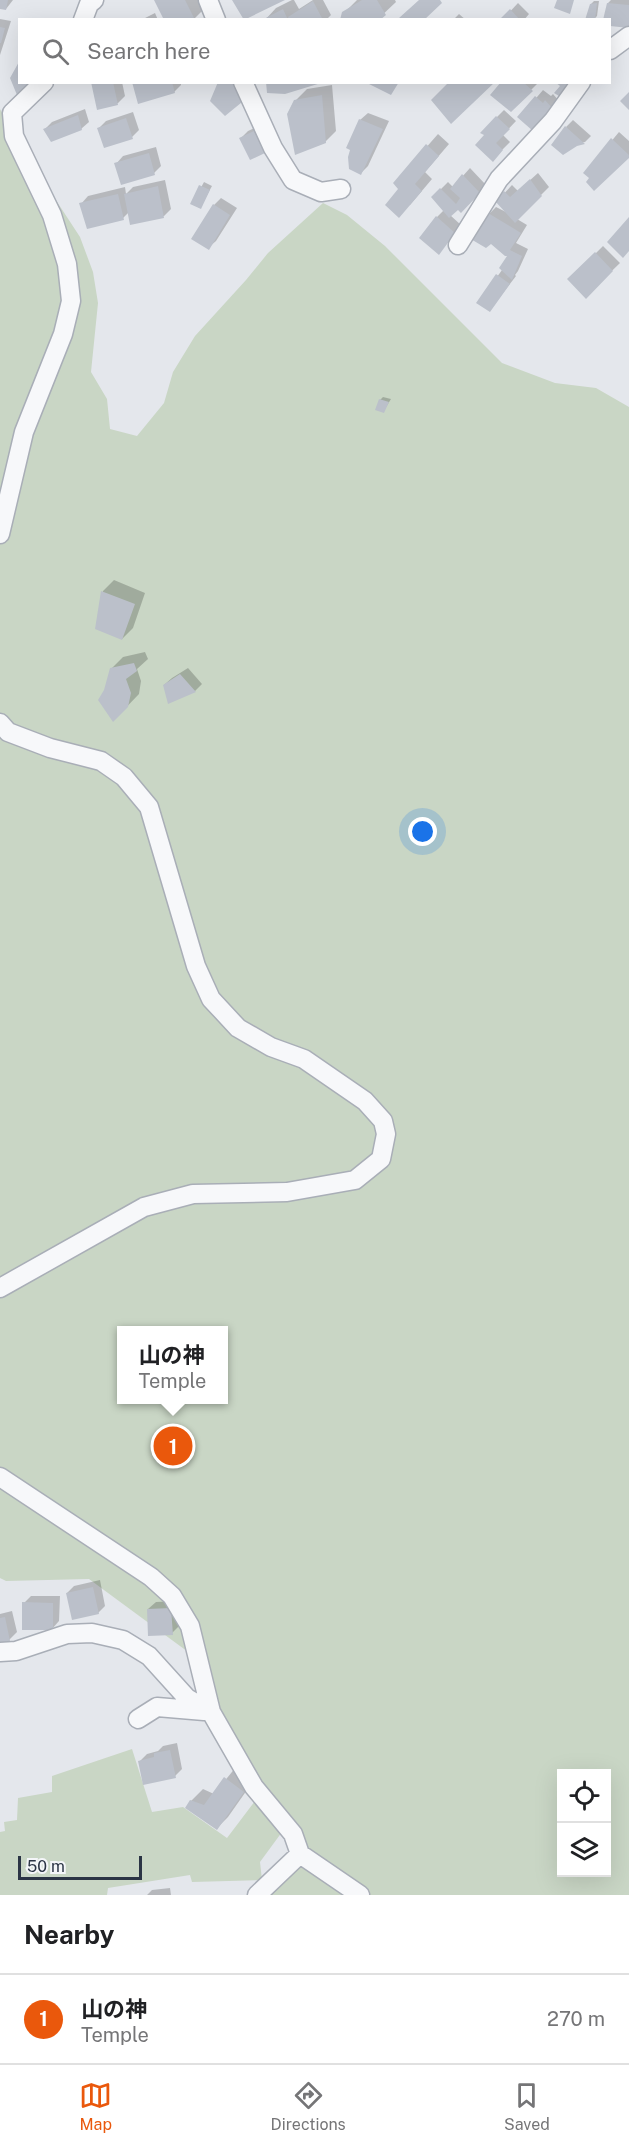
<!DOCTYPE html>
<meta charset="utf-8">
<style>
:root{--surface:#fff;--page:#f6f6f6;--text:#202124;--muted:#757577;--line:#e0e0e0;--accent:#ea580c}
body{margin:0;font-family:"Public Sans","Noto Sans JP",sans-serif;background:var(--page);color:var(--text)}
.controls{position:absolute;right:18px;bottom:18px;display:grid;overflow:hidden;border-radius:0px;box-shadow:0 6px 24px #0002}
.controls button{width:54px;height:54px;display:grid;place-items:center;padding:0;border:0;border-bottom:2px solid var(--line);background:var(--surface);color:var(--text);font:30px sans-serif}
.scale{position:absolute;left:18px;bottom:15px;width:124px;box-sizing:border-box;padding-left:6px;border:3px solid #2b3445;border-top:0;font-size:16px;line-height:21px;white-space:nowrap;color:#2b3445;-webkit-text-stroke:4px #f4f6f9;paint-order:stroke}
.you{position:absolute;left:423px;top:832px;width:21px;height:21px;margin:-15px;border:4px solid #fff;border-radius:50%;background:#1a73e8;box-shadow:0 0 0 9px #1a73e833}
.badge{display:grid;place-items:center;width:39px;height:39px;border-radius:50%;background:var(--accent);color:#fff;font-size:20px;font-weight:700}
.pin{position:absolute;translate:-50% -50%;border:3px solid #fff;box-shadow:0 2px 6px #0006}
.popup{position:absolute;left:117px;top:1326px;width:111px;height:78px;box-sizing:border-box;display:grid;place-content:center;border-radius:0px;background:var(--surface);filter:drop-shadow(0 2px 4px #0005);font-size:20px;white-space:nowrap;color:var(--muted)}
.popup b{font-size:22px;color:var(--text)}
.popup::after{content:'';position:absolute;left:50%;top:100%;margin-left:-12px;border:12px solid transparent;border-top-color:var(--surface)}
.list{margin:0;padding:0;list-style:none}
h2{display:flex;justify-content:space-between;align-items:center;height:78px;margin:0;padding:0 24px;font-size:26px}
h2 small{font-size:20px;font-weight:400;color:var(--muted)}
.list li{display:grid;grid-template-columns:39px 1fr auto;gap:18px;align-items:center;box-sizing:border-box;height:90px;padding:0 24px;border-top:2px solid var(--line)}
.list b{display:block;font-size:22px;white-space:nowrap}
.list p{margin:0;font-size:20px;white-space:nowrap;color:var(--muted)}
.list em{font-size:20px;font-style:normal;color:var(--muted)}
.icon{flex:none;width:33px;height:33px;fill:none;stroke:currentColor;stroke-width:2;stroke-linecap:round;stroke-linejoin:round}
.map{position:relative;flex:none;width:629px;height:1895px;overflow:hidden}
.search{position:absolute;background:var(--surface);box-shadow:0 6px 24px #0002;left:18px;right:18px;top:18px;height:66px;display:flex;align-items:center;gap:15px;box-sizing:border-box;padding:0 21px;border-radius:0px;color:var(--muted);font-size:22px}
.sheet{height:168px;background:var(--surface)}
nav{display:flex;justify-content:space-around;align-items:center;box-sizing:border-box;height:84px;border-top:2px solid var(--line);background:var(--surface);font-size:16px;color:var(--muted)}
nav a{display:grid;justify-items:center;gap:3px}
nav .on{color:var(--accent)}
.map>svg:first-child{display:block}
.green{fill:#c9d6c5;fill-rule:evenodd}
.shadow{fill:#0003}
.building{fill:#bbc0ca}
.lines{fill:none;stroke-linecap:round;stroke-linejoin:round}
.minor-casing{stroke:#a9aeb7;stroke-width:21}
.minor{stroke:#f7f8fa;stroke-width:18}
</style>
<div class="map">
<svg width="629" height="1895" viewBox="0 0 629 1895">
<rect width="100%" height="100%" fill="#e4e7ec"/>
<path class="green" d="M0,109L14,136L80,237L93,272L98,303L91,372L107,399L110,429L137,436L164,403L173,372L195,336L246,280L268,253L323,203L347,215L385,246L502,363L555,383L596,388L629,407V1895H257L300,1854L234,1751L199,1660L89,1579L6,1581L0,1578ZM122,1330H224V1400H122ZM562,1774H606V1872H562Z
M132,1749L152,1812L183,1807L227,1838L255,1801L282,1832L260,1862L262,1880L192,1882L190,1875L108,1888L107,1895H0V1832L5,1831L4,1822L17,1820L18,1798L52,1792V1776Z"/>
<path class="shadow" d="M0,0H13L6,9L0,8Z
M156,0H201L205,8L194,19Z
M292,0H294L299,9L313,0H323L331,15L326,20H265L276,8Z
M357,0H395L396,2L377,20L344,13Z
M611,0H629V26L610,25L608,3Z
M594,1H599L597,16L594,19L591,4Z
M518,3L529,14L524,20H502Z
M155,13L158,20H141Z
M459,14L466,20H453Z
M0,19L11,21L0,55Z
M92,82H122L125,96L118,103L99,108Z
M134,82H181V85L174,92Z
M451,82H493L433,100Z
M504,82H539L511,110Z
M332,85L336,131L325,142L295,101L307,89Z
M543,90L551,96L553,94L559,101L540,122L520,117Z
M85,109L89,122L81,129H45L52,122Z
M504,110L516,121L503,135L510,142L500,152L487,135L482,132Z
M133,112L139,130L132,137L99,128L106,121Z
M368,113L389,121L368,166L361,173L360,120Z
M573,120L591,136L585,142L576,144L566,127Z
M261,125L271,144L264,152L241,138L248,131Z
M619,132L629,141V156L591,177L585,173Z
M438,134L449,144L425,172L432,179L410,205L395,183Z
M156,147L161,166L154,173L116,164L123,156Z
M470,168L486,185L469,204L458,208L450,215L461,225L439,253L437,217L444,210L433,197L448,182L453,187Z
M538,173L549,187L517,219L527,225L516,243L528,249L518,271L515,275L516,276L490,310L478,303L502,270L510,253L489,214L496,207L506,212L497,201L512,185L518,191Z
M165,180L171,209L164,216L132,223L129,212L123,218L81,204L88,196L125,187L126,194L133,187Z
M204,182L212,186L200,208L192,204Z
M221,198L237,208L216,241L208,248L214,205Z
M603,246L620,263L586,296L569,280Z
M383,397L391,399L383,412L380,400Z
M114,580L145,593L133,628L122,639L97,628L103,591Z
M145,652L148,659L137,669L141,681L139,694L114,720L105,691L112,668L123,657Z
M188,668L202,684L195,691L164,685L172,678Z
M100,1580L105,1606L98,1613L67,1593L74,1586Z
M31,1596H60L59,1621L52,1629L24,1603Z
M177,1601L179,1626L172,1633L148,1609L156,1602Z
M12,1611L17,1632L9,1640L0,1642V1614Z
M177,1743L182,1769L175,1776L140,1761L147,1754L158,1751L163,1746Z
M236,1767L254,1780L228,1817L217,1828L191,1801L203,1789L214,1794Z
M170,1888L171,1895H147L152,1890Z"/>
<path class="building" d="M0,0H8L6,10L0,9Z
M154,0H185L195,20H164Z
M232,0H285L244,20Z
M362,0H377L386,15L380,20H340L342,12Z
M419,0H440L442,3L424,20H401L399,18Z
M557,0H574L570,14L554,8Z
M313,1L323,20H289L288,17Z
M597,3L595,20H585L590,4Z
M607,3L629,5V28L610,26V20H603Z
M283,9L288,20H262Z
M510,9L520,20H499Z
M0,27L5,28L1,43H0Z
M20,60V82H33L17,95L10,78Z
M91,82H113L118,105L97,110Z
M132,82H172L175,93L138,104Z
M218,82H239L247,98L225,116L210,101Z
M266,82H321V83L285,94L267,93Z
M365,82H399L391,95Z
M449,82L459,84L495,82L451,124L431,100Z
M501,82H523L533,91L511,112L490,95Z
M555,82H575L564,99L554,93L560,86Z
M629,92V110L620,101Z
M322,95L326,143L295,155L287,114L294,100Z
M535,96L543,103L545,100L553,109L533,131L517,117Z
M78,115L82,130L51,142L43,129Z
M496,116L510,129L496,143L503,150L493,162L475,145L484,135L480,133Z
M126,118L133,139L104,148L97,128Z
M359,119L383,129L361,175L349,169L348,157L350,150L346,148Z
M565,126L585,144L577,146L563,155L551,145Z
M254,131L265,153L250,160L239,138Z
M611,138L629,155V158L594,191L586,182L589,178L583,173Z
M426,144L439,156L415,184L422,191L399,218L385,205L398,189L393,183Z
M149,153L155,175L121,185L114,163Z
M462,174L480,193L461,213L458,210L449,218L431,197L440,188L456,204L460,198L450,189Z
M530,179L542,196L515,223L495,201L504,191L510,197Z
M199,185L210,190L201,209L190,204Z
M158,186L164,218L130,225L124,194Z
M118,194L124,220L87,229L79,203Z
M213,204L230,215L209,250L191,239Z
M488,213L521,233L510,250L522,256L512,280L499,268L507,256H505L491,244L486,248L469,238Z
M436,216L455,233L439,255L419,238Z
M629,217V251L623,258L607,242Z
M595,252L613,271L586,299L567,279Z
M496,274L510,284L490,312L476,303Z
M379,399L389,402L384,413L375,410Z
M101,591L135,604L122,640L95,629Z
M134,663L137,671L126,679L131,693L128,707L113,722L98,700L104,690L110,668Z
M180,674L196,692L168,704L163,685Z
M93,1587L99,1614L72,1620L66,1593Z
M22,1602L53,1603V1630H22Z
M171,1608L173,1635L148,1636L147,1609Z
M5,1617L10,1641L0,1643V1618Z
M170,1750L176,1778L143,1785L138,1761L154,1757V1753Z
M224,1777L244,1792L217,1830L185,1808L190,1800L204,1805Z"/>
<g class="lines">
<defs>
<path id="minor" d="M208,0L216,20
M83,20L89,4L94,0
M610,50L629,36
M243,82L273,148L293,180L321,192L341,189
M458,245L499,179L553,121L581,82
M0,534L24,432L63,334L71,301L67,264L52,215L14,136L12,113L44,82
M0,723L8,732L50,748L101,761L124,777L149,807L196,966L211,999L238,1028L271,1047L304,1059L365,1101L383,1121L386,1134L381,1159L355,1180L287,1192L193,1194L144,1207L0,1288
M0,1477L151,1577L172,1596L190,1626L211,1712L254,1787L293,1834L300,1854L360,1895
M0,1652L16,1651L67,1634L92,1633L123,1640L149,1656L187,1698L211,1712
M138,1719L157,1707L204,1711
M257,1895L300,1854"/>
</defs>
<use href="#minor" class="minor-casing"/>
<use href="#minor" class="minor"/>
</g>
</svg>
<div class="controls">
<button><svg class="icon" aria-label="locate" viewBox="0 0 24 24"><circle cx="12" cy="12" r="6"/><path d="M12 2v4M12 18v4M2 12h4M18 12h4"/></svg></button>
<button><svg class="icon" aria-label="layers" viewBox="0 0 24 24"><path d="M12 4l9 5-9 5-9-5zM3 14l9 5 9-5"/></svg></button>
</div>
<div class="scale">50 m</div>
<div class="you"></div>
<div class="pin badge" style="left:173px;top:1446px">1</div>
<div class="popup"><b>山の神</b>Temple</div>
<div class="search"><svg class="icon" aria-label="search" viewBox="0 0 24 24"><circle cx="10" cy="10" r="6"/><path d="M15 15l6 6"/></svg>Search here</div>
</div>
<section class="sheet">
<h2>Nearby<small></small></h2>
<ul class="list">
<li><span class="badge">1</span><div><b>山の神</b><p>Temple</p></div><em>270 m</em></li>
</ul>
</section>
<nav>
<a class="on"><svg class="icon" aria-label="map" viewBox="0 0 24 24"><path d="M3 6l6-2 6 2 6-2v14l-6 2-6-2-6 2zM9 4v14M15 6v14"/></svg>Map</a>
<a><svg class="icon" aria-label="directions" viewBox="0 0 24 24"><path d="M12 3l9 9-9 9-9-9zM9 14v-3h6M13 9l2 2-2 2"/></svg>Directions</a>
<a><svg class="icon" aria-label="saved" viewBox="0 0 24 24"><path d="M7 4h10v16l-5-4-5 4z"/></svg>Saved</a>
</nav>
